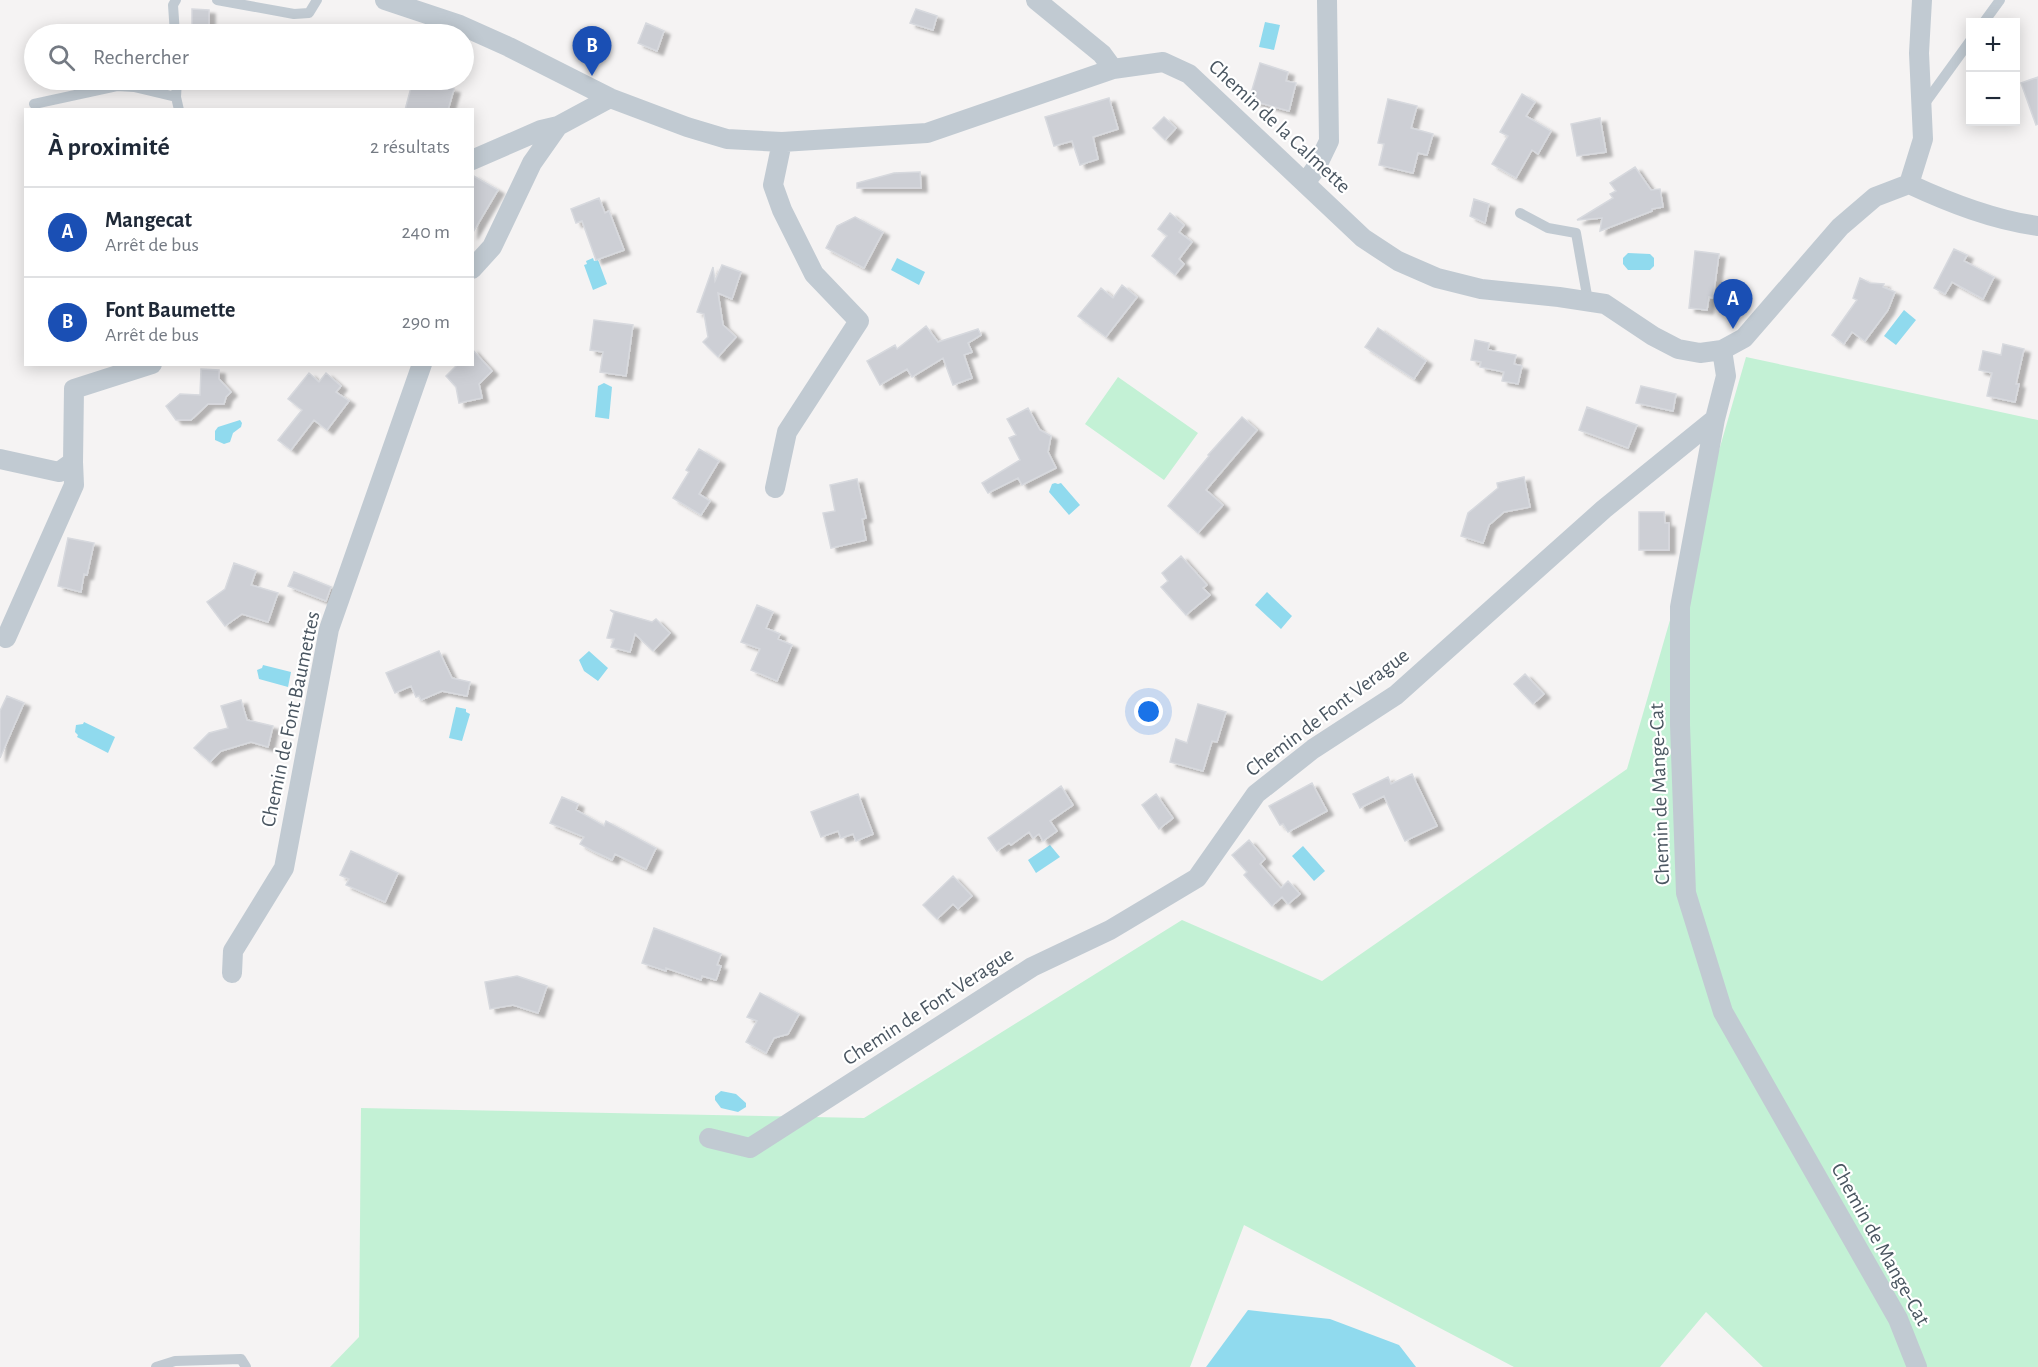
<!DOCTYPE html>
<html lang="fr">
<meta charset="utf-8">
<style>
:root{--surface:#fff;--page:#f2f2f3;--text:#1f2937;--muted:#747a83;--line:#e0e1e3;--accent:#111827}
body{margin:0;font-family:"Alegreya Sans",sans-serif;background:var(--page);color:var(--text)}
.controls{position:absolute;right:18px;top:18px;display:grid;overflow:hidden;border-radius:0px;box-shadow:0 3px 15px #0003}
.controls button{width:54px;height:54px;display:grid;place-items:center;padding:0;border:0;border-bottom:2px solid var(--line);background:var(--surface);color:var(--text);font:30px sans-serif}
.you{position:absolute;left:1149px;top:712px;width:21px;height:21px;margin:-15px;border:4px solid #fff;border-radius:50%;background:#1a73e8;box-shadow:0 0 0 9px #1a73e833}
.badge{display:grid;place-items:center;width:39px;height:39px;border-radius:50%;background:var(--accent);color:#fff;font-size:20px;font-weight:700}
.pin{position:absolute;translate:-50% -50px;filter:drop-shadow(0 2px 3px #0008)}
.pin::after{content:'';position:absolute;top:32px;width:21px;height:18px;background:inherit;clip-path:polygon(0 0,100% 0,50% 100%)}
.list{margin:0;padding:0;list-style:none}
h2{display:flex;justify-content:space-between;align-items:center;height:78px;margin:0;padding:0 24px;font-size:26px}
h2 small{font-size:20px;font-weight:400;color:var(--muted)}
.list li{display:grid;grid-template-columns:39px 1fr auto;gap:18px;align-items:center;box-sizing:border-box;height:90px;padding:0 24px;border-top:2px solid var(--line)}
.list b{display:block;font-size:22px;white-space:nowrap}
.list p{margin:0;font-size:20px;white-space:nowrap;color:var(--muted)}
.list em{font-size:20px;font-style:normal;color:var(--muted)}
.icon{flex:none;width:33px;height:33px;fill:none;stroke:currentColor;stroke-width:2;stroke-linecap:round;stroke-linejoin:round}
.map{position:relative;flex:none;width:2038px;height:1367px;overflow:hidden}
.search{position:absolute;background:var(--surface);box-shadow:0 3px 15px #0003;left:24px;top:24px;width:450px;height:66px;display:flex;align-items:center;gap:15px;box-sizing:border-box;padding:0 21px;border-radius:33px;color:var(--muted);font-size:22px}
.panel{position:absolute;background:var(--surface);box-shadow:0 3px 15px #0003;left:24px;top:108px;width:450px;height:258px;border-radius:0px}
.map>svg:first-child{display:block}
.green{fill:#c3f1d5}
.water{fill:#90daee}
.building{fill:#cdcfd5;stroke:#d7d9de;stroke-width:1.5;filter:url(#shadow)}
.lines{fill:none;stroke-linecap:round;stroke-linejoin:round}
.service{stroke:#c1cad2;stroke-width:10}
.minor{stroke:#c1cad2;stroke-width:20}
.labels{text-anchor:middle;stroke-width:4.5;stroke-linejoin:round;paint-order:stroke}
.street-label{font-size:21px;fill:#4a5661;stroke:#fff}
</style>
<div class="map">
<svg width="2038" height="1367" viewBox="0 0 2038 1367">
<defs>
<filter id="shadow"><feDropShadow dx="6" dy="4" stdDeviation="1.5" flood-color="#0004"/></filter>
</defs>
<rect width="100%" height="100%" fill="#f5f3f3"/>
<path class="green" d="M1746,357L2038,420V1367H1763L1706,1312L1660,1367H1514L1244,1225L1190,1367H330L359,1337L361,1108L864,1118L1182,920L1322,981L1627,769Z
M1118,377L1198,433L1164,480L1085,424Z"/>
<path class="water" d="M1265,22L1280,25L1274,50L1259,47Z
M1628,253L1650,254L1654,258V266L1650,270H1628L1623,264V258Z
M593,258L594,261L598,260L607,284L593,290L584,265L587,264L586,261Z
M897,258L925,272L919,285L891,270Z
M1904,310L1916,320L1896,345L1884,336Z
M604,383L612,387L609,419L595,417L598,386Z
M240,420L242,423L241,427L233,433L230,442L224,444L215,440V431L218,427Z
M1055,483L1058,484L1061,483L1080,505L1069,515L1049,492L1052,484Z
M1267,592L1292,616L1281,629L1255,605Z
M589,651L608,668L598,681L584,671L579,660Z
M263,665L291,672L288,687L259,679L257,670L262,668Z
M456,707L466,709V712L470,714L462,741L449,738Z
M84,722L115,737L108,753L77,737L78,735L75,732L76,725L83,724Z
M1050,845L1060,857L1036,873L1028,860Z
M1303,846L1325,871L1314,881L1292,856Z
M721,1091L736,1094L746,1103V1107L738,1112L721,1108L715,1100V1096Z
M1248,1310L1330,1319L1399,1345L1416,1367H1206Z"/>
<path class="building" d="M192,9L209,10V28H192Z
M916,9L937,16L933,30L910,23Z
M646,23L664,31L657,51L638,43Z
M1260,63L1288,72L1286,81L1296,83L1289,111L1249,100Z
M2038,77V124L2036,125L2021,83Z
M413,80H447L445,87L454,89L448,110H405Z
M1522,94L1535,102L1526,116L1551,131L1538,154L1532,150L1516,178L1492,164L1508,136L1500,132Z
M1109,98L1118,129L1093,137L1098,159L1080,165L1072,141L1054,146L1045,117Z
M1388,99L1417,106L1411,128L1433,134L1427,155L1418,153L1413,173L1379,165L1384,144L1378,143Z
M1164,117L1176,128L1165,140L1153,128Z
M1600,118L1606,152L1577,156L1571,124Z
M1635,167L1651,190L1660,189L1663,207L1652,209V211L1600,231L1602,218L1577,220L1613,198L1610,194L1616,191L1610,183Z
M920,172L921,188H857V183L894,173Z
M472,175L498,190L472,234Z
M599,198L605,213L609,211L624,250L596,260L582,221L576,223L571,209Z
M1474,199L1489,204L1485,223L1470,216Z
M1170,213L1184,225L1179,232L1192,242L1179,259L1184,264L1175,275L1152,256L1167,236L1158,229Z
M855,217L883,232L864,268L826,248L837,226Z
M1954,249L1967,255L1964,261L1994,277L1983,299L1952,282L1945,294L1934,288Z
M1695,251L1719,254L1713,298L1709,297L1707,310L1689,308Z
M722,265L741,272L732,299L718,293L723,325L736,337L718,357L703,342L708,337L704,314L697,312L713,267L715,281Z
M1860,278L1870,283L1884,284L1883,287L1895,292L1888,310L1865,341L1852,332L1844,344L1832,335L1857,300L1853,298Z
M1122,285L1137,297L1106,337L1078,316L1101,288L1113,298Z
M594,320L633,325L626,376L600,372L603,352L590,350Z
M926,326L938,342L978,329L981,335L968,343L972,352L964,355L972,378L953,385L943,358L912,377L907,369L880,385L867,361L895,345L897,349Z
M1378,328L1426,361L1414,379L1365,347Z
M1475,340L1489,343L1488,350L1516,355L1514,364L1522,366L1518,384L1502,381L1504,372L1480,367L1481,362L1471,360Z
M2003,344L2024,349L2016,384H2019L2015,402L1987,396L1992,373L1979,370L1983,351L2001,355Z
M472,349L492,371L479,384L482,398L459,403L456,387L446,376L458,364H472Z
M201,369L219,370V379L231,392L226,397L224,404H208L191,420H176L166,406L180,394L200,395Z
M309,373L319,382L326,373L341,386L336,392L349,401L327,430L314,420L291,450L278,440L302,410L288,399Z
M1641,386L1676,394L1673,411L1636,403Z
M1587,407L1637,425L1628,448L1579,430Z
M1028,408L1040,430L1051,436L1048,452L1056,468L1022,485L1018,478L988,493L982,483L1020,460L1009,438L1016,435L1007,419Z
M1242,417L1257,430L1206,490L1223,505L1198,533L1168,506L1209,456L1208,455Z
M699,449L719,461L699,494L710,501L701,515L673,498L689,472L686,470Z
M1524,477L1530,507L1504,512L1489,525L1483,543L1461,536L1468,513L1498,488L1497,483Z
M857,479L866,518L862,519L866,540L831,548L823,513L835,511L830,485Z
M1639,512H1664L1665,523H1669V550H1639Z
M68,538L94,543L87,575L84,574L81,592L58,586Z
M1181,556L1207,585L1203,588L1210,595L1186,615L1161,587L1168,581L1162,573Z
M234,563L256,571L251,585L278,593L268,622L242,614L225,626L207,602L225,589Z
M294,572L331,587L326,601L288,586Z
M757,605L773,612L766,628L780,634L778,639L792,645L777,681L751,670L760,649L741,642Z
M610,610L652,622L656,619L670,633L653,651L635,634L630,652L611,647L614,639L607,638L614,613Z
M439,651L452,678L470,682L467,696L442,691L421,700L419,696L416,697L411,686L395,693L386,673Z
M1525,674L1544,694L1533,704L1514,684Z
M7,696L24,703L0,758V711Z
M241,700L247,720L273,726L268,747L251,742L221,751L210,762L194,748L209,733L228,728L221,706Z
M1198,704L1226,712L1217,742L1212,741L1203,771L1170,762L1176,739L1187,743Z
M1412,774L1437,826L1405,841L1384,796L1360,808L1353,794L1388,777L1391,784Z
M1312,783L1327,811L1288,832L1283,824L1280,825L1269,806Z
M1061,786L1073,805L1050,821L1057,831L1043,841L1039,834L1033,838L1029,832L1011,845L1009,843L997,851L988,838Z
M858,794L873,834L856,841L853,834L841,838L838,831L821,837L811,812Z
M1156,794L1173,818L1159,829L1142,805Z
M562,797L578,804L576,810L604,826L606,821L656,848L646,869L615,854L612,860L593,851L580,844L584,837L550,823Z
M1249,840L1265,859L1260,864L1281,888L1288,881L1300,894L1288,904L1282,897L1272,906L1244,875L1247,872L1232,855Z
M351,851L398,873L385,902L346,885L349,879L340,875Z
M953,876L972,896L958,909L953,904L937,919L923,905Z
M654,928L721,954L717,965L721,966L716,980L702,976L701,980L666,968V971L642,963Z
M517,976L547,986L538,1013L513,1005L490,1009L485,982Z
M760,993L799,1014L788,1034L774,1038L766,1053L746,1042L757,1021L747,1017Z"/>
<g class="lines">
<path class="service" d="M217,0L294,14L309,13L317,0
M1984,22L2000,0
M175,34L173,5L176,0
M177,80L176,97L179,110
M34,104L117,86L134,87L176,97
M1923,106L1970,41
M1520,213L1548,228L1576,233L1588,301
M156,1367L175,1361L241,1359L246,1367"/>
<path class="minor" d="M385,0L460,25L509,47L610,98L687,127L727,139L782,142L927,133L1113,69L1163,62L1189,74L1363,238L1398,261L1437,278L1481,289L1559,297L1605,304L1653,336L1678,349L1700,353L1722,350L1744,338L1840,227L1875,197L1909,184C1950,203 1993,220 2038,226
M1036,0L1102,54L1113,69
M472,160L541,130L558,126L610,98
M1305,183L1316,168L1329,141L1327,0
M1909,184L1923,139L1919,53L1922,0
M472,269L492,247L532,163L558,126
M1715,419L1680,607V725L1686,893L1723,1012L1898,1319L1917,1367
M0,459L59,472L73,462L74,389L152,364
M775,488L787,432L859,321L814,274L782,210L773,185L782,142
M6,638L74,485L73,462
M232,973L233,951L284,868L329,629L422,364
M709,1138L750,1148L1032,967L1110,930L1197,878L1256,794L1313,749L1396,695L1604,509L1715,419L1726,376L1722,350"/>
</g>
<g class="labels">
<g class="street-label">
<text transform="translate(1280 126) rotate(43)" y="7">Chemin de la Calmette</text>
<text transform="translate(1327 712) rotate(-37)" y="7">Chemin de Font Verague</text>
<text transform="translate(290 719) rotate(-78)" y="7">Chemin de Font Baumettes</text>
<text transform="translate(1659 794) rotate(-92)" y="7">Chemin de Mange-Cat</text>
<text transform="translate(928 1006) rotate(-33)" y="7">Chemin de Font Verague</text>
<text transform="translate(1881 1244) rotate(61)" y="7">Chemin de Mange-Cat</text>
</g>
</g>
</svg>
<div class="controls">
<button>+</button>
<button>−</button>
</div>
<div class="you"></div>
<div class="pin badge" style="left:1733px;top:329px;background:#1a4fb4">A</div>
<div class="pin badge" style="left:592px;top:76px;background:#1a4fb4">B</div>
<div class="search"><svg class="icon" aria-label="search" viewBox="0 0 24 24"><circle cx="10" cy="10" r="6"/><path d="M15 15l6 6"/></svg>Rechercher</div>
<section class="panel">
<h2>À proximité<small>2 résultats</small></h2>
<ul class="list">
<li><span class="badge" style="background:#1a4fb4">A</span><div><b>Mangecat</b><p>Arrêt de bus</p></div><em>240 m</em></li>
<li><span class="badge" style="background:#1a4fb4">B</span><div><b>Font Baumette</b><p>Arrêt de bus</p></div><em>290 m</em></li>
</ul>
</section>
</div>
